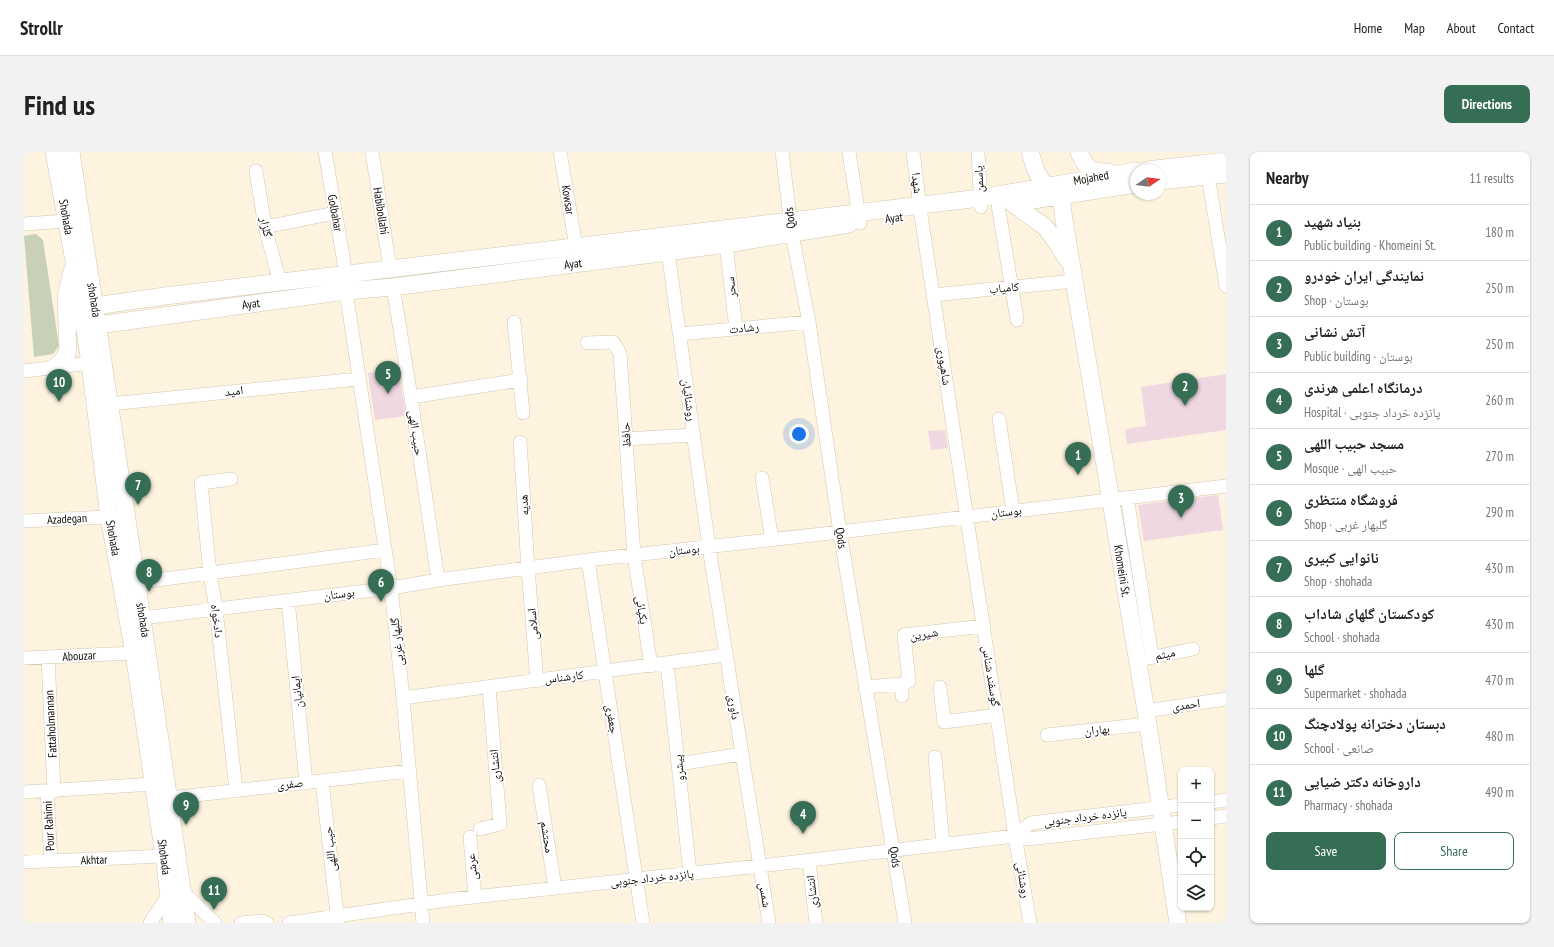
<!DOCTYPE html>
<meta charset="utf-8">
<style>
:root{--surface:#fff;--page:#f2f2f2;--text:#222;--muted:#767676;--line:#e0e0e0;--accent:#366d55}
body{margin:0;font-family:"PT Sans Narrow","Noto Naskh Arabic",sans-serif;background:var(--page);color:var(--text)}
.controls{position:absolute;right:12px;bottom:12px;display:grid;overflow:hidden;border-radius:8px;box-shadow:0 1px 3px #0004}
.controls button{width:36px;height:36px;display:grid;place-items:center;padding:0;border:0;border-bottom:1px solid var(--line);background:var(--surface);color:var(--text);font:20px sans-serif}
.compass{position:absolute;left:1106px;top:12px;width:36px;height:36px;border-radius:50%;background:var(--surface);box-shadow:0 1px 3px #0004;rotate:77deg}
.you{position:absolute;left:775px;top:282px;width:14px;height:14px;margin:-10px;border:3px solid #fff;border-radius:50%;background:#1a73e8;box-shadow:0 0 0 6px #1a73e833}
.badge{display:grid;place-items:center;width:26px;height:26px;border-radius:50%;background:var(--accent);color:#fff;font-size:13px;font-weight:700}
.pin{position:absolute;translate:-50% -33px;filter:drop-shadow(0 1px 2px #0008)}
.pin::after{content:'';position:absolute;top:21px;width:14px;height:12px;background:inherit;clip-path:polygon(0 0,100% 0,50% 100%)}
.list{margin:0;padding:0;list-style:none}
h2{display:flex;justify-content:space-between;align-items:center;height:52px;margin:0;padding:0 16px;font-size:17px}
h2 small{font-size:13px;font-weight:400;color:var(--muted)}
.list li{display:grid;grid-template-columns:26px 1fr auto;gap:12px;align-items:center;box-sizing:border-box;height:56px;padding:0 16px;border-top:1px solid var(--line)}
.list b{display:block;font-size:15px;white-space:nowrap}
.list p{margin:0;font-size:13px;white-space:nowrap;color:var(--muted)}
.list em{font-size:13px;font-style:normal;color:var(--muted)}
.actions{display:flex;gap:8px;padding:12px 16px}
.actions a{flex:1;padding:9px 0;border:1px solid var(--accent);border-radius:8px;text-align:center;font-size:14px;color:var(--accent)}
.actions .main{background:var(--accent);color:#fff}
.icon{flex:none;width:22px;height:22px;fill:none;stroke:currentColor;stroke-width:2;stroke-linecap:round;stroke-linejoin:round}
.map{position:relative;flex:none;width:1202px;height:771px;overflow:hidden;border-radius:8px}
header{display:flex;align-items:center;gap:24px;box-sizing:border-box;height:56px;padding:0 20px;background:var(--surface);border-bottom:1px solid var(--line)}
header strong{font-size:19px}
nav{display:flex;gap:22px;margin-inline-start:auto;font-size:14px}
.intro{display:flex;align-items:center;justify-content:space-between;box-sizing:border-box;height:96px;padding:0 24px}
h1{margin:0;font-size:28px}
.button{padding:10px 18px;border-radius:8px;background:var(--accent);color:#fff;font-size:14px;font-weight:700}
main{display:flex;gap:24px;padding:0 24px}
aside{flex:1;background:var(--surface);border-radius:8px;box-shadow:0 1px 3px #0004}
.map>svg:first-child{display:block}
.green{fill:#c9d0b8}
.building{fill:#f0d8e2}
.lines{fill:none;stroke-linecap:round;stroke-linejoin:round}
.minor-casing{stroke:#d2c8b4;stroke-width:14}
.major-casing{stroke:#d2c8b4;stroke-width:18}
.minor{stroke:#fff;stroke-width:13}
.major{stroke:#fff;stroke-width:17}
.labels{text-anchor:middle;stroke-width:4;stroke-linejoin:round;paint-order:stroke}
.street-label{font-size:12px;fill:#0e0b05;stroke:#fff}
</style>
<header>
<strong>Strollr</strong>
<nav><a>Home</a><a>Map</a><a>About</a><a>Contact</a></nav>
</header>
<div class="intro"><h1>Find us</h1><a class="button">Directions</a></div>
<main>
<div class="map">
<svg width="1202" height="771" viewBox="0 0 1202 771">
<rect width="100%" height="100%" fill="#fdf3de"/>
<path class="green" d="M12,82L19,88L35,194L29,202L10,205L0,84Z"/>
<path class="building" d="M374,216L382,264L351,268L344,221Z
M1202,222V278L1103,292L1101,277L1122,274L1117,235Z
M921,278L924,296L907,298L904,279Z
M1194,343L1199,378L1120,389L1114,353Z"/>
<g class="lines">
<defs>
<path id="minor" d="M301,0L322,122
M348,0L366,117
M536,0L552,95
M758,0L768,82L785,170L816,380L881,771
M825,0L836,71
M889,0L897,63L991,684L1006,771
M954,0L957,55
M232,19L241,75L256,131
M1184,23L1202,134
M974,53L993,168
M0,72L42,69
M241,75L311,61
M702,92L712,177
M644,100L685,395L745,771
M369,135L387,245L414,428
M322,139L367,436L379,546L399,771
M909,143L1050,129
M490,170L499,261
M656,182L785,170
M563,191L589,190L596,201L610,403L627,514
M0,219L66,211
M387,245L497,228
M86,252L334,227
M975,267L989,359
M602,287L669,283
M496,290L504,416L513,529
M738,326L748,388
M207,327L177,331L186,422L192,457L212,638
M1103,345L1128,505
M0,369L103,364
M564,408L619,771
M125,429L361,398
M264,448L282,631
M118,466L367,436L414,428L564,408L816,380L1202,334
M24,505L30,639
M0,506L110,501
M1120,507L1169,497
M643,511L666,721
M841,535L878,532
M916,535L920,570L973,563
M878,544V532L885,529L880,483L960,474
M379,546L701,503
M1122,559L1202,547
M1023,583L1123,572
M911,605L919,693
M654,612L718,602
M298,629L314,771
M515,633L531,736
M23,639L27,709
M0,640L130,632
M146,646L385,619
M1187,650L1202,648
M1187,666L1202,664
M456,677L476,672L465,535
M991,684L1007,671L1157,653
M446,685L451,745
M785,709L792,771
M0,710L140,704
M160,741L191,771
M126,771L145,742
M217,771L237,769L243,771
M265,771L431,747L606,728L612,727L736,714L991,684L1004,687L1157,670"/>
<path id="major" d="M30,0L50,109L66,211L85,365L110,501L140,704L148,771
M47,0L118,466L163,771
M1006,0L1012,19L1021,34L1037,44L1040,68L1122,559L1154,771
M1055,0C1062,16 1066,20 1084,20
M1123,18L1202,9
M1136,29L1202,22
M996,50L1112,32
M988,51L1021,75L1033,91L1043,107
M57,156L141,144L956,46L1112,19
M60,175L322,139L369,135L644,100L702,92L825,72
M30,216L38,209L44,200L42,144L48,119"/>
</defs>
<use href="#minor" class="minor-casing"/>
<use href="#major" class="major-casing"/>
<use href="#minor" class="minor"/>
<use href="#major" class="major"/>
</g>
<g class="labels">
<g class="street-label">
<text transform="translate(1067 26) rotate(-10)" y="4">Mojahed</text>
<text transform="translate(955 27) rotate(-93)" y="4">یاسمن</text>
<text transform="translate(893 31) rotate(83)" y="4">شهدا</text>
<text transform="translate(544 48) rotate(81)" y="4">Kowsar</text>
<text transform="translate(357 59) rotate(81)" y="4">Habibollahi</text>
<text transform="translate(311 61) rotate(80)" y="4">Golbahar</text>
<text transform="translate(42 65) rotate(80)" y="4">Shohada</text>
<text transform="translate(766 66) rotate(-97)" y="4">Qods</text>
<text transform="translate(870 66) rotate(-7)" y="4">Ayat</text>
<text transform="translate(242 75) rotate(78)" y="4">گلزار</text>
<text transform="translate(549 112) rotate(-7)" y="4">Ayat</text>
<text transform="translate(707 135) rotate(-96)" y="4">سحر</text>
<text transform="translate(980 136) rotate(-6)" y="4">کامیاب</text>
<text transform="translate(70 148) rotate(81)" y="4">shohada</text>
<text transform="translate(227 152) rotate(-7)" y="4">Ayat</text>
<text transform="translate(720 176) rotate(-6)" y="4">رشادت</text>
<text transform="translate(920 214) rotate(81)" y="4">شاهپوری</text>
<text transform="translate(210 239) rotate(-6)" y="4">امید</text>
<text transform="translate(665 248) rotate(82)" y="4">روشنائیان</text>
<text transform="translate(392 281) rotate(82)" y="4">حبیب الهی</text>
<text transform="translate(602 283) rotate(-94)" y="4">حافظ</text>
<text transform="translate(500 353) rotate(-94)" y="4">هدیه</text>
<text transform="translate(982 360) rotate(-7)" y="4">بوستان</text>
<text transform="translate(43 367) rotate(-3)" y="4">Azadegan</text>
<text transform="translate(89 386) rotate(80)" y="4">Shohada</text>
<text transform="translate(817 386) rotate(81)" y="4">Qods</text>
<text transform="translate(660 398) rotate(-6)" y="4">بوستان</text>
<text transform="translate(1098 419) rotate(81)" y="4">Khomeini St.</text>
<text transform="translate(315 442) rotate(-7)" y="4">بوستان</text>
<text transform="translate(618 458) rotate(81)" y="4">یکپائی</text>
<text transform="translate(119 468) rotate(81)" y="4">shohada</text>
<text transform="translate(193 469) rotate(83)" y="4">دادخواه</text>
<text transform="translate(509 472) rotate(-95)" y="4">اسلامی</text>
<text transform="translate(900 482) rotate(-8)" y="4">شیرین</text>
<text transform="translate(373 490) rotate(-96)" y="4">گلبهار غربی</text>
<text transform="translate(1141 502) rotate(-11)" y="4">میثم</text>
<text transform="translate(55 504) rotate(-3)" y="4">Abouzar</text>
<text transform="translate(967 524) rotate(81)" y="4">گوسفند شناس</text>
<text transform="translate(540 525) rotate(-7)" y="4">کارشناس</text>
<text transform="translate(273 540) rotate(-96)" y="4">ایمانیان</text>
<text transform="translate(1162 553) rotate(-8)" y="4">احمدی</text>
<text transform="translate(710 555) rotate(81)" y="4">داوری</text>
<text transform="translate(588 567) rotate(81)" y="4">جعفری</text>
<text transform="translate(27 572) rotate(-93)" y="4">Fattaholmannan</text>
<text transform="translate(1073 578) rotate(-6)" y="4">بهاران</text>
<text transform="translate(471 614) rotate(-95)" y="4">انتشاری</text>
<text transform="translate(655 616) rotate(-96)" y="4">پیشرو</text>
<text transform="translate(266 632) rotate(-6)" y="4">صفری</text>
<text transform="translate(1061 665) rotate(-7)" y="4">پانزده خرداد جنوبی</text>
<text transform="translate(25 674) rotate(-93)" y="4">Pour Rahimi</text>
<text transform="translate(523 685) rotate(81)" y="4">محتشم</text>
<text transform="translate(306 697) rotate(-96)" y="4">حیب اللهی</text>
<text transform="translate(140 705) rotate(82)" y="4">Shohada</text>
<text transform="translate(871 705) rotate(81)" y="4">Qods</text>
<text transform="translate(70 708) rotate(-2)" y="4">Akhtar</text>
<text transform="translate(448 715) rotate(-96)" y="4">عرشی</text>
<text transform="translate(628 726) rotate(-6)" y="4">پانزده خرداد جنوبی</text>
<text transform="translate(999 728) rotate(80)" y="4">روشنائی</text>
<text transform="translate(788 740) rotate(-96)" y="4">انتشاری</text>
<text transform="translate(741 743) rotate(81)" y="4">شمس</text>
</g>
</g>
</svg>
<div class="controls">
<button>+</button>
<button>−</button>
<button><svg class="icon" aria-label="locate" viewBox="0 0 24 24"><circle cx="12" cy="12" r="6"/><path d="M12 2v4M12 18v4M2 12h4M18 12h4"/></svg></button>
<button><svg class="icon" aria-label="layers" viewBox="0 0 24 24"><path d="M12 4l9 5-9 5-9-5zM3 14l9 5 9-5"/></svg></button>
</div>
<svg class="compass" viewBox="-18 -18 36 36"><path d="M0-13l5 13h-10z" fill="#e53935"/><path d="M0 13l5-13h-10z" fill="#767676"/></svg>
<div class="you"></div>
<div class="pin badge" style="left:1054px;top:323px">1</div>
<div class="pin badge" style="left:1161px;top:254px">2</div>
<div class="pin badge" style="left:1157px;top:366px">3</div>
<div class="pin badge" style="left:779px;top:682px">4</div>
<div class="pin badge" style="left:364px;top:242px">5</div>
<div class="pin badge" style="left:357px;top:450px">6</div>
<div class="pin badge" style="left:114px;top:353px">7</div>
<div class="pin badge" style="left:125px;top:440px">8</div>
<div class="pin badge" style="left:162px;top:673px">9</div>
<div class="pin badge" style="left:35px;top:250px">10</div>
<div class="pin badge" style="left:190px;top:758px">11</div>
</div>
<aside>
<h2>Nearby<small>11 results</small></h2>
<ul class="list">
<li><span class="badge">1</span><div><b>بنیاد شهید</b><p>Public building · Khomeini St.</p></div><em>180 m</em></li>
<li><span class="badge">2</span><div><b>نمایندگی ایران خودرو</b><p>Shop · بوستان</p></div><em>250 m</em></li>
<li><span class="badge">3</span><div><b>آتش نشانی</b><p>Public building · بوستان</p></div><em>250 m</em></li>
<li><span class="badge">4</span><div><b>درمانگاه اعلمی هرندی</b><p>Hospital · پانزده خرداد جنوبی</p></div><em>260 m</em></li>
<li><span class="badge">5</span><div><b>مسجد حبیب اللهی</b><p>Mosque · حبیب الهی</p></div><em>270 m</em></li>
<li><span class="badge">6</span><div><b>فروشگاه منتظری</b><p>Shop · گلبهار غربی</p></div><em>290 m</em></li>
<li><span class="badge">7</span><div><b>نانوایی کبیری</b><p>Shop · shohada</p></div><em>430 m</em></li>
<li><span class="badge">8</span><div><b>کودکستان گلهای شاداب</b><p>School · shohada</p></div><em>430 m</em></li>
<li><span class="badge">9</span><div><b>گلها</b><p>Supermarket · shohada</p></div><em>470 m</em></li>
<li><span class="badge">10</span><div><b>دبستان دخترانه پولادچنگ</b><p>School · صانعی</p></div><em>480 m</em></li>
<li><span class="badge">11</span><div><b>داروخانه دکتر ضیایی</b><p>Pharmacy · shohada</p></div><em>490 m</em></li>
</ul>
<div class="actions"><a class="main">Save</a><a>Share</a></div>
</aside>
</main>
